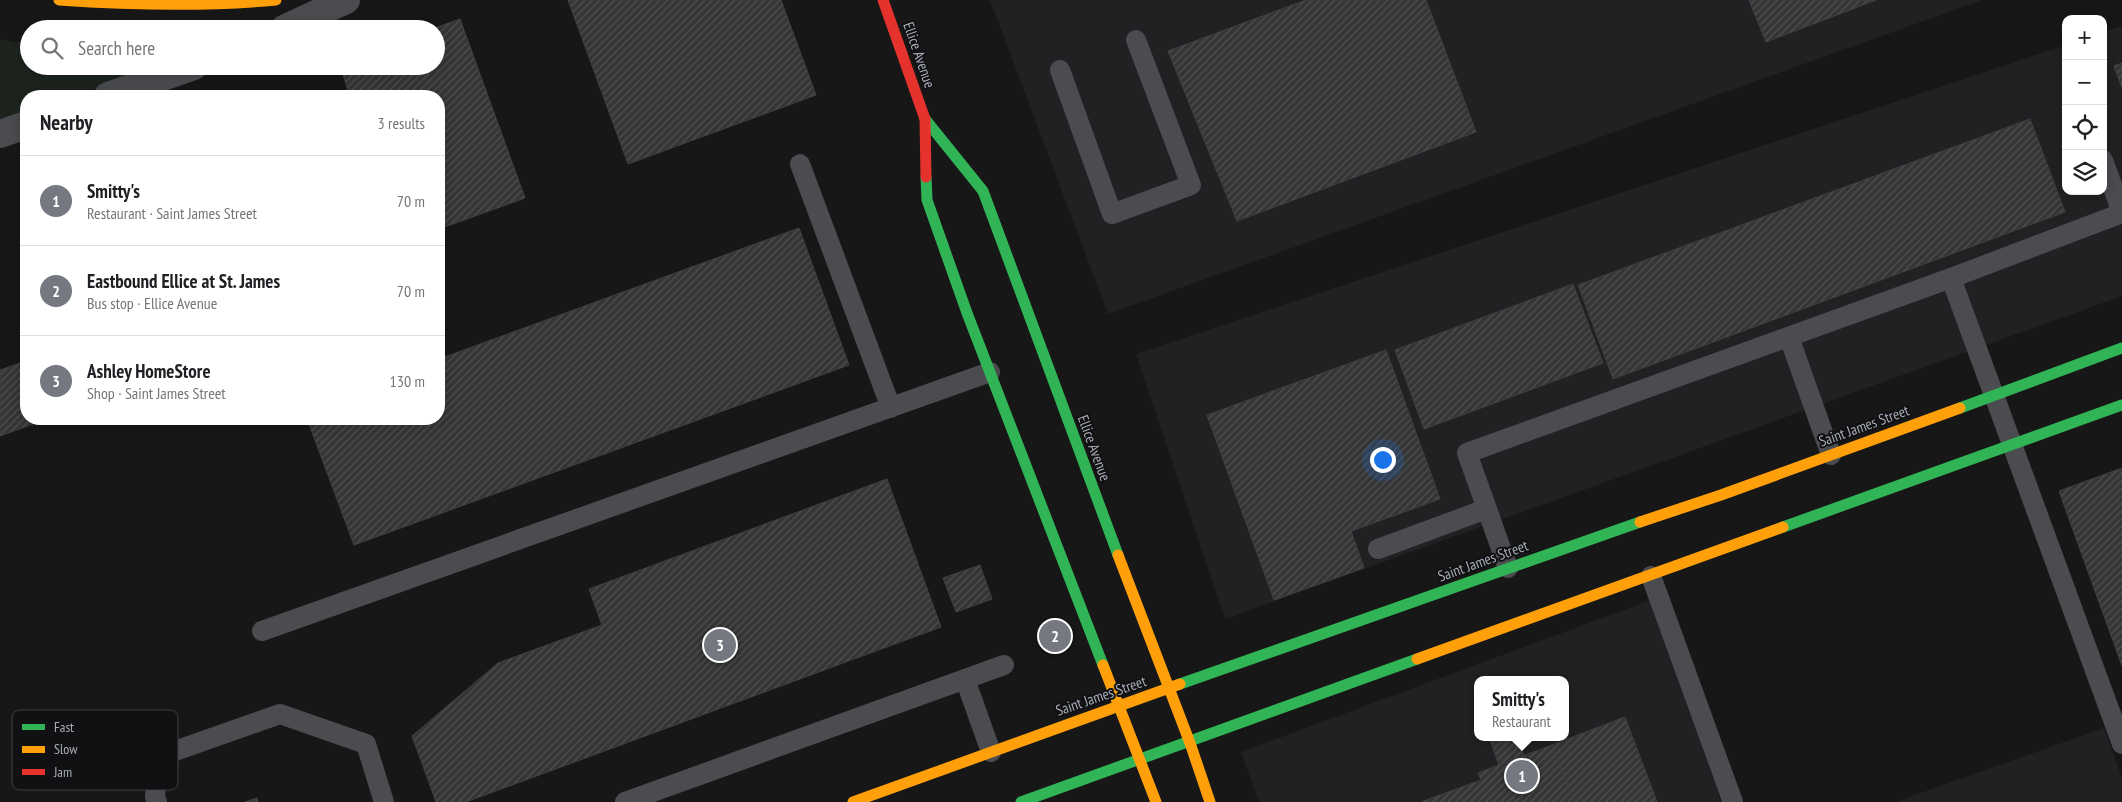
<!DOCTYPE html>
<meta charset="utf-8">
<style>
:root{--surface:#fff;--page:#f6f6f6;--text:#202124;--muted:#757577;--line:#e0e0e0;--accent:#757880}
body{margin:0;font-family:"PT Sans Narrow",sans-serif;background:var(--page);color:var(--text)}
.controls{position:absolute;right:15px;top:15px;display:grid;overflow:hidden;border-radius:10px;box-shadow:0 2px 12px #0003}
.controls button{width:45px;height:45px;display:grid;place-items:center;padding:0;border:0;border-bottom:1px solid var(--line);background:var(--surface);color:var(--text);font:25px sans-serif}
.you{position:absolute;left:1382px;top:459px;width:18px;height:18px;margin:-12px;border:4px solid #fff;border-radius:50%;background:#1a73e8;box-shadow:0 0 0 8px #1a73e833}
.badge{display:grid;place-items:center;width:32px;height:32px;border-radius:50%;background:var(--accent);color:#fff;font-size:16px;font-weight:700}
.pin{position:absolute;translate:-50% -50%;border:2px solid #fff;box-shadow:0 1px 5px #0006}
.popup{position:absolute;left:1474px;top:676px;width:95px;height:65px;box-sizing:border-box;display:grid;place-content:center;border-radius:10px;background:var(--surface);filter:drop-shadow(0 1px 4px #0005);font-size:16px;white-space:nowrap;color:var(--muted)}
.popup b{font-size:19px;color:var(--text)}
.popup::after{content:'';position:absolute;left:50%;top:100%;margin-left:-10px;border:10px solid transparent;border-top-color:var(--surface)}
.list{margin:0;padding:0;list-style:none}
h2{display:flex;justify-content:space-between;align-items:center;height:65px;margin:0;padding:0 20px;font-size:21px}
h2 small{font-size:16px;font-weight:400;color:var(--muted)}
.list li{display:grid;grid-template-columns:32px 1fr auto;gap:15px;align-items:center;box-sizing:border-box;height:90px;padding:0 20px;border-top:1px solid var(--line)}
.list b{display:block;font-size:19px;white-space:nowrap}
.list p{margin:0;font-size:16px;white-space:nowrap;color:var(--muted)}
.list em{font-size:16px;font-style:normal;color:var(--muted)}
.icon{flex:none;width:28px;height:28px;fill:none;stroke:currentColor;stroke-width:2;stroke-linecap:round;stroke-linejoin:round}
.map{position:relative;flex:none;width:2122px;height:802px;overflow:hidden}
.search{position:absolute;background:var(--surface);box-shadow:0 2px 12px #0003;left:20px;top:20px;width:425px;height:55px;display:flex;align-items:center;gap:12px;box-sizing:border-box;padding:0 18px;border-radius:28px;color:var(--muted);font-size:19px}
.panel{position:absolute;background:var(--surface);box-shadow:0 2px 12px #0003;left:20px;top:90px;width:425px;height:335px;border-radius:20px}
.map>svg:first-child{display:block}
.built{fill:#212123;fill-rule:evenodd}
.green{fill:#1d241e}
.building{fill:url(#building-hatch);stroke:#3f4043}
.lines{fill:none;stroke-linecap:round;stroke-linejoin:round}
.lane{stroke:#4b4c50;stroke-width:20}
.street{stroke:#4b4c50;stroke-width:28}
.fast{stroke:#30b455;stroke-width:11}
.slow{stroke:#ff9f0a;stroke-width:11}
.jam{stroke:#e5322d;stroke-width:11}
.labels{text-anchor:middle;stroke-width:4;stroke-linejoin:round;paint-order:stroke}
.street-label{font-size:15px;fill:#a8adb8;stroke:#111113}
.key{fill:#111113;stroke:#3e4045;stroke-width:1}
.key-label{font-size:14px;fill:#a8adb8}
</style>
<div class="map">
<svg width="2122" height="802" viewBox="0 0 2122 802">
<defs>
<pattern id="building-hatch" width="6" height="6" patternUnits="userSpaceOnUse" patternTransform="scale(1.25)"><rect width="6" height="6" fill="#353536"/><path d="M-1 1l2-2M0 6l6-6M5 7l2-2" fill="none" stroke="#4f5051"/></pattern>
</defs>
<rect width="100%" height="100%" fill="#171717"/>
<path class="built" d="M990,0H1982L1108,314Z
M2122,26V296L1225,619L1136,354L2066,45V191H2103V32Z
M1651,600L1724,802H1259L1241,752ZM1478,680H1566V737H1478Z
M2104,728L2122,778V802H1895Z"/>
<path class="green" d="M0,39L29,45V66H159L77,96H26V115L0,124Z"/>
<path class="building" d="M568,0H781L816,95L628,164Z
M1306,0H1426L1476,132L1237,221L1168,51Z
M1749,0H1876L1766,42Z
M460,19L525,198L439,229V96H350L340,66H436V29H432Z
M2122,63V88L2114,66Z
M2030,119L2065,212L1613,379L1578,285Z
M799,228L849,365L354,545L307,419H439V359Z
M1573,284L1603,363L1424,429L1395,350Z
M1386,350L1440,499L1351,531L1364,568L1274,600L1207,415Z
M26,361V419H47L0,436V370Z
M2122,468V666L2059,491Z
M887,479L941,627L466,802H436L412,736L498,663L602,625L589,589Z
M980,565L992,599L956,612L943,578Z
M1625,717L1657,802H1574L1552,745Z
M1489,737H1517L1524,756L1499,765Z
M1552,745L1574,802H1421L1481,780L1478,773Z
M257,798L258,802H245Z"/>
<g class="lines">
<path class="lane" d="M1060,70L1112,214L1191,185L1136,40
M800,164L891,408
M1951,278L2122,744
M1789,337L1831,455
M1378,549L1486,509
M1508,568L1467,453L1951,278L2122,213L2103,160
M1651,576L1733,802
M262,631L990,372
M965,679L991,752
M157,802L155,797L157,771L172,752L280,714L366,744L384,802
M625,802L1004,665"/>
<path class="street" d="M284,29L346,0
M108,96L194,66
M0,134L26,125"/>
<path class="fast" d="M925,119L983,191L1118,555
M926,177L927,200L967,313L1103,665
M1960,408L2122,348
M1783,527L2122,405
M1180,684L1640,522
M1021,802L1417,659"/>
<path class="slow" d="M59,0C132,5 203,7 276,0
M1640,522L1721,495L1960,408
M1118,555L1190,743L1210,802
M1417,659L1783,527
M1103,665L1156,802
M853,802L1180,684"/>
<path class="jam" d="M883,0L925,119L926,177"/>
</g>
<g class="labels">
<g class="street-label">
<text transform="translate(919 55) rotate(71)" y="5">Ellice Avenue</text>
<text transform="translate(1864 426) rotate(-20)" y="5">Saint James Street</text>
<text transform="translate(1094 448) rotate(70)" y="5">Ellice Avenue</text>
<text transform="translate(1483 561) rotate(-20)" y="5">Saint James Street</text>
<text transform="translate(1101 696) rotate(-19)" y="5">Saint James Street</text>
</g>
</g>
<rect x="12" y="710" width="166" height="80" rx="8" class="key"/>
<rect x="22" y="724" width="23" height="6" fill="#30b455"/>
<rect x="22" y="746" width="23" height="7" fill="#ff9f0a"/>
<rect x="22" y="769" width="23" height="6" fill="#e5322d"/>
<g class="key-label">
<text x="54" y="732">Fast</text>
<text x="54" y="754">Slow</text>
<text x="54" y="777">Jam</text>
</g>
</svg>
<div class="controls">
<button>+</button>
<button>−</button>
<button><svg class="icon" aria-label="locate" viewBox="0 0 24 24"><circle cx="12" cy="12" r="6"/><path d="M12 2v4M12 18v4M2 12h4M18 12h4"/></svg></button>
<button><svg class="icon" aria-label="layers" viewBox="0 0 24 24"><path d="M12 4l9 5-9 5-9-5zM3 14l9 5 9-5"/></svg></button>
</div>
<div class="you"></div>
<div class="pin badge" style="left:1522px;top:776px">1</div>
<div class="popup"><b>Smitty's</b>Restaurant</div>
<div class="pin badge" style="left:1055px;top:636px">2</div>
<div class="pin badge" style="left:720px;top:645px">3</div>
<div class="search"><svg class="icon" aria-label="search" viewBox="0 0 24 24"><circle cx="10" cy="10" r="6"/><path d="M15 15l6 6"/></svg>Search here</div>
<section class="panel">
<h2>Nearby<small>3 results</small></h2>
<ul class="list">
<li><span class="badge">1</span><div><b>Smitty's</b><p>Restaurant · Saint James Street</p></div><em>70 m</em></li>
<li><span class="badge">2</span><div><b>Eastbound Ellice at St. James</b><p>Bus stop · Ellice Avenue</p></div><em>70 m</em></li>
<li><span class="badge">3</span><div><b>Ashley HomeStore</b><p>Shop · Saint James Street</p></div><em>130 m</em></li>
</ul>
</section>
</div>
